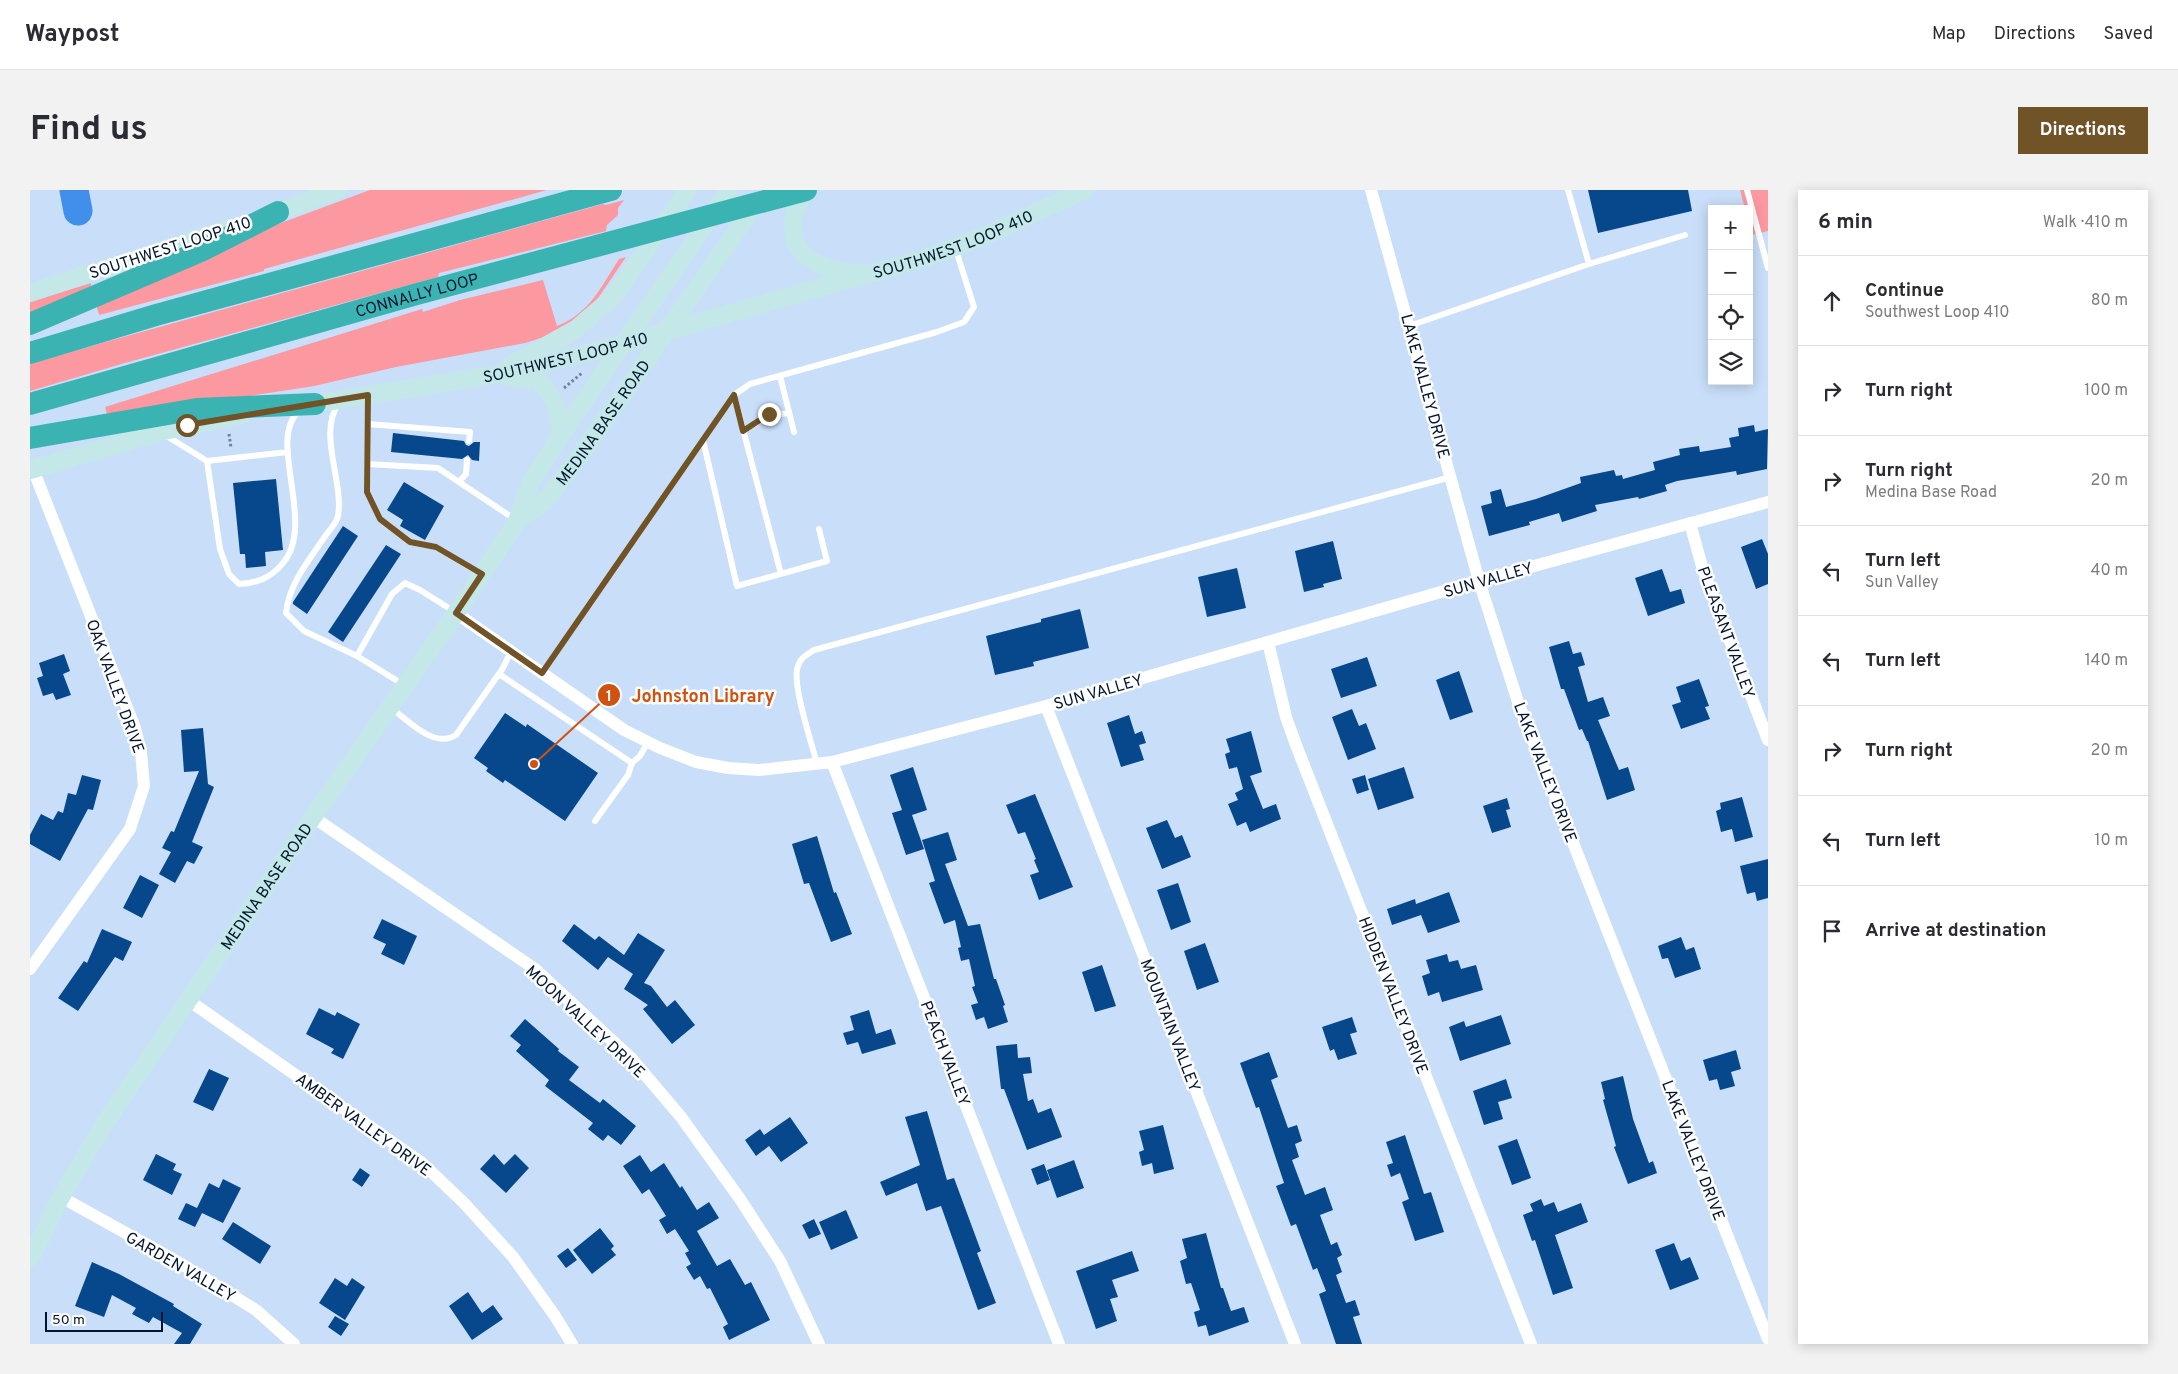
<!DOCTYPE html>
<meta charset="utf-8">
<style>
:root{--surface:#fff;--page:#f2f2f3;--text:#2b2b33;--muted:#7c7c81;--line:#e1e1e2;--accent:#715328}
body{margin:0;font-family:Overpass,sans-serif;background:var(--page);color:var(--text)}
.controls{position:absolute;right:15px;top:15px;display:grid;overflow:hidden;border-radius:0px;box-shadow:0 2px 12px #0003}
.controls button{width:45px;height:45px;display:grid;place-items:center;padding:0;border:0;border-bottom:1px solid var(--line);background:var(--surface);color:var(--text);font:25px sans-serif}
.scale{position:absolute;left:15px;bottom:12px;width:118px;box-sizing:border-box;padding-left:5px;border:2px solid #03152d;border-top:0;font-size:14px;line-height:18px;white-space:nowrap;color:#03152d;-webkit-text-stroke:4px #fdfdfd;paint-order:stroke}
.stop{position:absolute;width:15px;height:15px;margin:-11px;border:4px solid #715328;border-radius:50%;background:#fff}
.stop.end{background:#715328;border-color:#fff;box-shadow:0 1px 5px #0008}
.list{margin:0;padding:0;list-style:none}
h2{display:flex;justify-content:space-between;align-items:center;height:65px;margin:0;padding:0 20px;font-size:21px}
h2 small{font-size:16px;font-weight:400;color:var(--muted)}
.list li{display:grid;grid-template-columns:32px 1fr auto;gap:15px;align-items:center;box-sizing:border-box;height:90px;padding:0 20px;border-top:1px solid var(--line)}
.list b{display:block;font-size:19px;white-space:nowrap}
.list p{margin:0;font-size:16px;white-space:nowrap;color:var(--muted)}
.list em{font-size:16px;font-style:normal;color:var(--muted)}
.icon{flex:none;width:28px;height:28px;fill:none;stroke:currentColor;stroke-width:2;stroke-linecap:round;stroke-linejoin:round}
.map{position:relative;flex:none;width:1738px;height:1154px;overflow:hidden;border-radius:0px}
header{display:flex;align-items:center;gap:30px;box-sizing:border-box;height:70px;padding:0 25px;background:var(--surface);border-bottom:1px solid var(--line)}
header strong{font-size:24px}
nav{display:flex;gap:28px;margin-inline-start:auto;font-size:18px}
.intro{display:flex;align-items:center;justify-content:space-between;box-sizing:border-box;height:120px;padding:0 30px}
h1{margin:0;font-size:35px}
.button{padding:12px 22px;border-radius:0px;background:var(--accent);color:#fff;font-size:18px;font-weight:700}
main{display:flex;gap:30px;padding:0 30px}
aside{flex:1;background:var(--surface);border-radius:0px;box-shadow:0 2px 12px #0003}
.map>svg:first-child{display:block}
.green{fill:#fb98a0}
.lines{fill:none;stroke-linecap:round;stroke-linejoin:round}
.river{stroke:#418eeb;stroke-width:29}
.building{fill:#07488c}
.path{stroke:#6f839c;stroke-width:3;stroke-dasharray:2.5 2.5;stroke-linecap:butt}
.lane{stroke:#fff;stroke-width:6}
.street{stroke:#fff;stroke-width:12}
.secondary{stroke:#c4e8e8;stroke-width:18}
.highway{stroke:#3cb3b3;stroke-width:22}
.route{stroke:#715328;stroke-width:6}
.labels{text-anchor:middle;stroke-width:5;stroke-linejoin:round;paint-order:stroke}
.street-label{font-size:16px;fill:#03152d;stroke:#fdfdfd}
.leader{fill:none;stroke:#d1520f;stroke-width:2}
.callout-dot{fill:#d1520f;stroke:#fdfdfd;stroke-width:2}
.mark-label{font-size:15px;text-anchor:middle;font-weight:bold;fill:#fff}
.callout-label{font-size:18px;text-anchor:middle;font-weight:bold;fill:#d1520f;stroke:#fdfdfd;stroke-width:5;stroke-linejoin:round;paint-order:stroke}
</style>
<header>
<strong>Waypost</strong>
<nav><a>Map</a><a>Directions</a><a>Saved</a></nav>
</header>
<div class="intro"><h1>Find us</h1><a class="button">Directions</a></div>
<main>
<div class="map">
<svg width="1738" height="1154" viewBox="0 0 1738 1154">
<rect width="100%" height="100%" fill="#c9def9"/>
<path class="green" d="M340,0H517L234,79V81L69,125L66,114L251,33Z
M1710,0H1738V41L1722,45L1719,34V19H1715Z
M594,10L588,18V25L577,35L576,41L409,83L408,87L95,173L0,201V174L79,151L573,14L576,15Z
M596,67L562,117L524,144L495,153L366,177L284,196L78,228L75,217L392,119L393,122L430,110L513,90L527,136C560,123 571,97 589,69Z
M61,93V96L0,127V112Z"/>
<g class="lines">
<path class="river" d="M44,0L48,21"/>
</g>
<path class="building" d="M1558,0H1658L1662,21L1568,43Z
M1724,235L1725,242L1738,239L1737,279L1707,285L1706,281L1647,291L1635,295L1637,301L1609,309L1608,307L1565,315L1567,321L1532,332L1529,323L1499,332L1500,335L1459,346L1451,316L1462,313L1460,302L1471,299L1476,317L1506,309L1551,293L1550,287L1584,280L1586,286L1592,285L1593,289L1625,280L1623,272L1650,265L1649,259L1669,256L1670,262L1701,257L1699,248L1709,246L1708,238Z
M363,243L434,251L436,255L439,256L444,252H450L449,271L442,270L438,265L432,269L361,262Z
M246,289L253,360L235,362L236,376L216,378L215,364H210L203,293Z
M374,292L414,316L395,350L370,336L373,330L357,320Z
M313,336L328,346L277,424L263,414V412Z
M1732,349L1738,364V394L1726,399L1711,357Z
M1303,351L1312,389L1293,394L1294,397L1274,402L1265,361Z
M356,355L371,364L313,452L298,442Z
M1207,378L1216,418L1177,427L1168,387Z
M1632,379L1640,402L1651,399L1655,413L1618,426L1605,388Z
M1050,419L1059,458L1003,472L1004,476L965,485L956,446L1011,432V429Z
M1539,451L1543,464L1551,462L1555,475L1548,477L1558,512L1573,507L1580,526L1568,530L1589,580L1598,577L1605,600L1577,610L1558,551H1557L1552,539L1549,540L1534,499H1531L1519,457Z
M34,464L40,481L33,484L41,505L26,510L23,503L13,506L7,488L13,486L9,473Z
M1337,467L1347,496L1311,508L1301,479Z
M1429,481L1443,522L1420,530L1406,490Z
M1669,489L1679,516L1675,517L1680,529L1651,539L1642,515L1651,512L1646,497Z
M1322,519L1329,536L1336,533L1346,559L1318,570L1302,527Z
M475,523L496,537L497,534L568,583L535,631L475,590L473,593L456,581L458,578L444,568Z
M1099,525L1105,544L1112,541L1116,553L1109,555L1114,570L1091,577L1077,533Z
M173,538L178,594L184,597L162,652L173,657L164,674L157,671L145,693L129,684L141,662L132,658L141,641L144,642L169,581L154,582L151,540Z
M1221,541L1232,582L1220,586L1233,619L1246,614L1251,629L1220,642L1216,632L1207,636L1198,614L1208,610L1205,603L1213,599L1207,577L1199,579L1195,564L1200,562L1196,549Z
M883,577L897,620L882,625L894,659L876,665L862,623L872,620L860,585Z
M1374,577L1384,608L1348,620L1338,589Z
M52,585L71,590L63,620L58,619L30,671L0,654V645L11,624L23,630L28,621L33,623L38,603L46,605Z
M1335,585L1339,600L1327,604L1322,589Z
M1005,604L1043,697L1009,710L1000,685L1009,682L1004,670L1006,669L995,642L988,644L976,615Z
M1712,607L1723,647L1705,652L1702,639L1691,642L1686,621L1691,619L1690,613Z
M1477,608L1480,619L1476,620L1481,637L1462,643L1453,616Z
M1137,630L1145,648L1152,645L1161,667L1132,679L1116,638Z
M918,642L927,670L915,674L938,736L950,734L964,789H966L975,815L973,816L978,832L958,839L954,827L946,830L941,815L948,813L942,797L945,796L939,769L931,771L928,758L931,757L925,730L914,734L899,693L905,691L892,650Z
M787,646L804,703L806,702L822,744L801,752L779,693L774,694L762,654Z
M1738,669V708L1727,711L1725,702L1717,704L1710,676Z
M110,685L129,695L112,728L93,718Z
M1148,693L1161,732L1141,740L1127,700Z
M1419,702L1430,732L1398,743L1391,725L1362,735L1357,719L1385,709L1386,714Z
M352,729L387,746L374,775L351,764L356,754L343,748Z
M544,734L565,750L569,746L594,765L608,743L635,760L614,793L621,796L637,817L645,810L665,835L642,854L613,819L618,815L594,799L603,784L578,767L568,780L532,751Z
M72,739L102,752L93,771L85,767L48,821L28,808L54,771L57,773Z
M1651,747L1656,760L1664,757L1671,779L1645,788L1638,768L1632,769L1628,756Z
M1175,753L1189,792L1167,800L1154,761Z
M1417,764L1419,772L1428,770L1431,779L1446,775L1453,800L1412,812L1409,802L1398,806L1392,786L1400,783L1396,770Z
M1072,775L1086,816L1065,822L1052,782Z
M289,818L305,826L307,822L330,834L313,869L301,863L304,859L276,844Z
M839,820L846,844L861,839L866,854L832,864L828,852L817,855L813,843L824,840L820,826Z
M1471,825L1481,854L1430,871L1419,837L1434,831L1436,837Z
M1322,827L1327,842L1320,844L1327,864L1308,870L1304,859L1300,861L1292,837Z
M495,829L529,859L528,861L549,877L539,890L570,913L573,909L606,936L591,955L578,945L573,951L558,939L563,933L515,896L519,890L486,861L491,855L480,846Z
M987,854L988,868L1000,867L1002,883L993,884L998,911L1003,909L1008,923L1021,918L1032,947L997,960L974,899H971L966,856Z
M1706,860L1711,879L1701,882L1705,896L1690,900L1687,889L1679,891L1673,870Z
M1239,862L1248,887L1241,890L1258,938L1267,935L1272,951L1265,954L1269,967L1262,970L1275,1005L1295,997L1303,1020L1290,1025L1301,1055L1307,1052L1312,1065L1307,1068L1312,1082L1306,1085L1316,1113L1325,1110L1330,1125L1323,1127L1332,1154H1306L1289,1104L1296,1101L1287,1078L1283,1080L1266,1034L1261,1036L1246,996L1254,993L1229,917L1226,918L1210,873Z
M179,879L199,888L183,921L163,912Z
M1593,886L1603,929L1619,973L1623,971L1627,983L1598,994L1584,957L1586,956L1573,910L1575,909L1571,892Z
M1476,889L1482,908L1468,912L1473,929L1454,935L1443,901Z
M897,921L917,990L924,988L951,1061L947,1063L966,1113L948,1120L911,1016L896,1021L887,993L856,1006L850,992L890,975L875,927Z
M760,927L778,953L751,972L739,956L726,966L715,950L730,939L734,945Z
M1133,935L1144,979L1124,984L1122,973L1112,976L1109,962L1114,960L1109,941Z
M1375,945L1394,1004L1401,1002L1414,1042L1385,1051L1372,1012L1379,1009L1370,983L1361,987L1357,975L1363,973L1356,952Z
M1487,949L1501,988L1482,995L1468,956Z
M126,964L146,974L143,980L152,984L142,1005L113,990Z
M464,964L474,975L485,964L499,978L476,1003L450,979Z
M610,965L621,982L634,973L650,998L652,996L667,1020L679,1012L689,1028L667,1041L687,1076L700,1069L715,1095L721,1092L740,1130L699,1150L693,1137L698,1134L680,1098L677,1099L670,1086L664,1090L656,1077L661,1074L655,1063L659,1061L645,1039L637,1044L629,1030L636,1026L619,999L612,1004L593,976Z
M1044,970L1054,998L1027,1008L1017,980Z
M1014,974L1020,990L1007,995L1001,979Z
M330,978L340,985L332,997L322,990Z
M193,989L211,998L193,1033L172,1023L165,1037L148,1029L156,1013L167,1018L179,993L189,998Z
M1511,1009L1514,1016L1524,1012L1528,1022L1551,1013L1558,1032L1525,1045L1543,1098L1523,1105L1505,1050L1502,1051L1493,1025L1503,1021L1500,1014Z
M816,1020L828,1048L801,1060L789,1032Z
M784,1029L791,1044L779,1049L772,1035Z
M203,1032L241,1056L230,1074L192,1049Z
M570,1038L584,1056L581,1059L586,1065L562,1084L543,1060Z
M1176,1043L1191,1098H1193L1201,1121L1214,1117L1219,1132L1179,1146L1176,1135L1168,1137L1164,1122L1170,1120L1161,1093L1156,1094L1150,1071L1157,1068L1152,1049Z
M1644,1053L1651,1071L1660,1067L1669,1089L1640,1100L1625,1060Z
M538,1058L547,1070L536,1078L527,1066Z
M1102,1061L1109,1081L1082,1090L1088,1107L1080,1109L1087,1131L1066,1139L1046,1081Z
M62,1072L89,1084L144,1114L143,1116L172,1134L160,1154H144L152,1143L123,1127L119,1133L102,1124L106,1118L82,1105L74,1127L45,1116Z
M305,1088L317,1096L322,1088L335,1097L315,1130L289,1113Z
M438,1102L452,1123L463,1115L473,1129L442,1150L419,1116Z
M305,1126L319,1134L311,1146L298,1137Z"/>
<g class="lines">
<path class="path" d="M534,198L552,183
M199,244L201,258"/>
<path class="lane" d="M1538,0L1559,74
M1717,0L1738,78
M1379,136L1559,74L1655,45
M750,186L764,242
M704,205L751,384
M338,206L337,302L350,329L380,352L406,357L451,384
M309,213C287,243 314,291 308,326C307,332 300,340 296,345C280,369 259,393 256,423L274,441L327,466L374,495
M338,234L440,242L439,251
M713,241L739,225L759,223
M135,245L177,271L258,262
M673,250L707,396L797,371L789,339
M177,271L190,359L199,384L209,394C227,393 241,388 253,373C287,333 236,250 269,221
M337,274L408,278L486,330
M429,292L436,284L437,270
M327,466L362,404L375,393L390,400L425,422
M512,483L704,205L720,194L907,142L934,132L944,117L925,57
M469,484L602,573
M361,518C379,531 404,559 426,545L473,478L481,461
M787,574C782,554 761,492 768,476C771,467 777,465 784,460L1421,287
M565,631L598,585L602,573L610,566L618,552"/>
<path class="street" d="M1341,0L1449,391L1489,515L1738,1149
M1660,333L1673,380L1738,550
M426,423L594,540L630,558L666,572L698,578L729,580L802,572L1016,516L1449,391L1738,312
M1238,452L1256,527L1266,555L1501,1154
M1016,516L1265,1154
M802,572L1029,1154
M283,627L505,779L601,868L651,927L710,1009L750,1071L789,1154
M0,779L100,639L114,596L111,562L105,538L3,279
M158,810L392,973L434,1013L483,1067L525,1126L542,1154
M31,1007L148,1072L226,1120L264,1154"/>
<g class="secondary">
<path d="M776,0C742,52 778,82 831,83"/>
<path d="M236,26L308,0"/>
<path d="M0,103L199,38"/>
<path d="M479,176L546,139L583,107L658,0"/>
<path d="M478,187L508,190C527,211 529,219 530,246"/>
<path id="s1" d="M272,216L463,185L570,160L895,68L952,47L1055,0"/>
<path d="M0,280L130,242L212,225"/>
<path id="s2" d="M487,331L515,311L547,270L729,9"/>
<path id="s3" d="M0,1069L31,1007L74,934L283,627L426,423L487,331L500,294L530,246L699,0"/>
</g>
<g class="highway">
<path d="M0,134L171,61L248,22"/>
<path d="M0,163L126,125L581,0"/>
<path id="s4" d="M0,214L387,104L776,0"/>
<path d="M0,248L167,219L285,214"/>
</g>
</g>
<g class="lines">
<path class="route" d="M157,235L338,205L337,302L350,329L380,352L406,357L452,384L426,423L512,483L704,205L713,241L739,224"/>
</g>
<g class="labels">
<g class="street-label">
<text dy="6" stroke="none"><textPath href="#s1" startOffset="672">SOUTHWEST LOOP 410</textPath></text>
<text transform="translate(140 57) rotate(-18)" y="6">SOUTHWEST LOOP 410</text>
<text dy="6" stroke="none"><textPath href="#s4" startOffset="402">CONNALLY LOOP</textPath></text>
<text dy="6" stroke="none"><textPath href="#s1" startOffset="268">SOUTHWEST LOOP 410</textPath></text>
<text transform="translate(1396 196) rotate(75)" y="6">LAKE VALLEY DRIVE</text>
<text dy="6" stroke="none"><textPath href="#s2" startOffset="132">MEDINA BASE ROAD</textPath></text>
<text transform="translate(1458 389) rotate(-16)" y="6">SUN VALLEY</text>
<text transform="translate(1697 442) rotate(70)" y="6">PLEASANT VALLEY</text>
<text transform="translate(86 496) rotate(70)" y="6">OAK VALLEY DRIVE</text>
<text transform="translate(1068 501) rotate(-16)" y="6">SUN VALLEY</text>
<text transform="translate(1516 582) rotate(69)" y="6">LAKE VALLEY DRIVE</text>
<text dy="6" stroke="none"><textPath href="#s3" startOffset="442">MEDINA BASE ROAD</textPath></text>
<text transform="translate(1364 805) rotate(69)" y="6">HIDDEN VALLEY DRIVE</text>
<text transform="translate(556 831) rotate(43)" y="6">MOON VALLEY DRIVE</text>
<text transform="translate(1141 835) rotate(69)" y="6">MOUNTAIN VALLEY</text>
<text transform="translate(916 863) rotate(69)" y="6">PEACH VALLEY</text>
<text transform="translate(334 934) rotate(36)" y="6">AMBER VALLEY DRIVE</text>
<text transform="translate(1664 960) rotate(69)" y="6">LAKE VALLEY DRIVE</text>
<text transform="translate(151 1076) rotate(30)" y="6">GARDEN VALLEY</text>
</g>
</g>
<path class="leader" d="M504 574L579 505"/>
<g class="callout-dot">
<circle cx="504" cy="574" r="5"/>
<circle cx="579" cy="505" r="12"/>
</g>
<g class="mark-label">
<text x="579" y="511">1</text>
</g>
<g class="callout-label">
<text x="673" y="512">Johnston Library</text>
</g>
</svg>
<div class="controls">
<button>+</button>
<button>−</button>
<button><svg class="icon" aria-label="locate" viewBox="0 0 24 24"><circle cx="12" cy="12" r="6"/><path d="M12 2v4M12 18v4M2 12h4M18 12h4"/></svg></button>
<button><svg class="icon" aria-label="layers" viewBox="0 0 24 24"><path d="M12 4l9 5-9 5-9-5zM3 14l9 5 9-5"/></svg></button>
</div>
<div class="scale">50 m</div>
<div class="stop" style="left:157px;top:235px"></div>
<div class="stop end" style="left:739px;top:224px"></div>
</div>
<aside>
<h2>6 min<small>Walk · 410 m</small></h2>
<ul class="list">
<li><svg class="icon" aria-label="ahead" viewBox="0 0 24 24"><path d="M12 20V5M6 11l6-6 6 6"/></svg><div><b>Continue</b><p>Southwest Loop 410</p></div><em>80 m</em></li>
<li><svg class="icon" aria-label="right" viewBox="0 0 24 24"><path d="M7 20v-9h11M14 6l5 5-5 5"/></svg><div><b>Turn right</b></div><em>100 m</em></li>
<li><svg class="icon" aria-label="right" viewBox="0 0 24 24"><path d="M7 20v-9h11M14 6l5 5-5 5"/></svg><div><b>Turn right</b><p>Medina Base Road</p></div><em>20 m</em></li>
<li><svg class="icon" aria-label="left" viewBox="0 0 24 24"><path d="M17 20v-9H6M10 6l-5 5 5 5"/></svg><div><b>Turn left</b><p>Sun Valley</p></div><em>40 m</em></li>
<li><svg class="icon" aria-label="left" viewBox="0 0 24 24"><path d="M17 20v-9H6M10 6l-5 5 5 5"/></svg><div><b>Turn left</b></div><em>140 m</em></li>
<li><svg class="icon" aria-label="right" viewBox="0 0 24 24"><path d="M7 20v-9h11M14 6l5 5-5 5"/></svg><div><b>Turn right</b></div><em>20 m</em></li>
<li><svg class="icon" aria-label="left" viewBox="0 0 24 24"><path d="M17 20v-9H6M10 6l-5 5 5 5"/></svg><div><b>Turn left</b></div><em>10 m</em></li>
<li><svg class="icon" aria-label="arrive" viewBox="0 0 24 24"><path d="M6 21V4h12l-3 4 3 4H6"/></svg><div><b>Arrive at destination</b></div></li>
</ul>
</aside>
</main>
